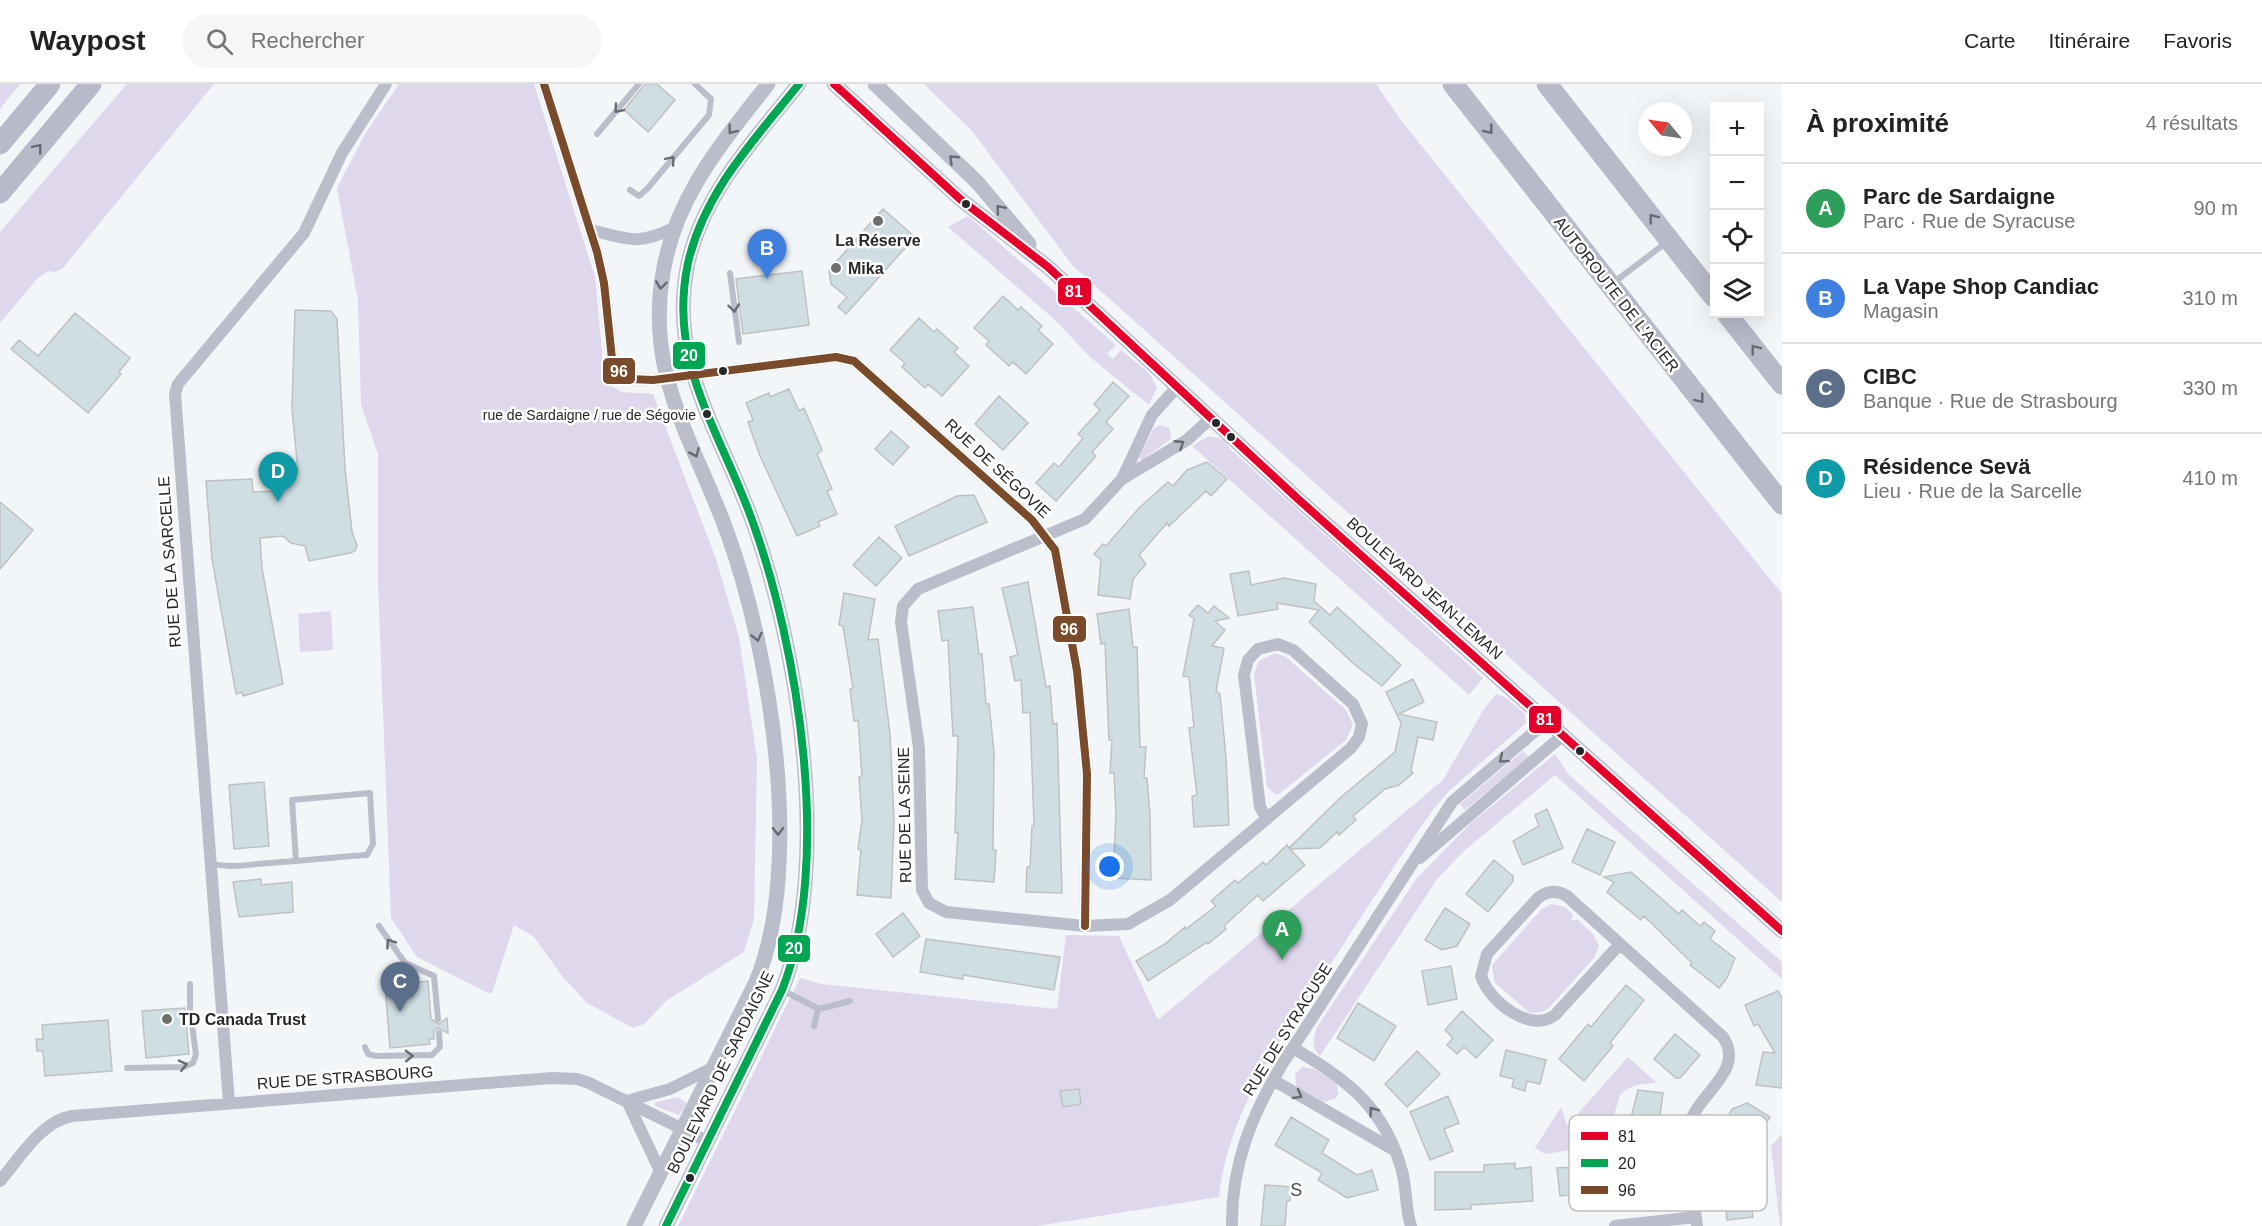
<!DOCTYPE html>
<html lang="fr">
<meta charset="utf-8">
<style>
:root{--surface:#fff;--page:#f6f6f6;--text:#222;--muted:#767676;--line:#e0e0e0;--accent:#6e6f71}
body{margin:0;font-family:Helvetica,sans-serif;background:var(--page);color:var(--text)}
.controls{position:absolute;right:18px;top:18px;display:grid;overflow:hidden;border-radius:0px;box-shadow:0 6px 24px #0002}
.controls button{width:54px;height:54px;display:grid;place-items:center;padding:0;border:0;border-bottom:2px solid var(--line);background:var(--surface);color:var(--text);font:30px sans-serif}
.compass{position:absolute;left:1638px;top:18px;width:54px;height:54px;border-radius:50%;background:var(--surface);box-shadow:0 6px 24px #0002;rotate:299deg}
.you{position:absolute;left:1110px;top:783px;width:21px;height:21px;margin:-15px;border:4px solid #fff;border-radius:50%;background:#1a73e8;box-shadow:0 0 0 9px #1a73e833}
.badge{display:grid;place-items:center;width:39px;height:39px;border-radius:50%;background:var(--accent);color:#fff;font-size:20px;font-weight:700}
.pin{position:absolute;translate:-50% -50px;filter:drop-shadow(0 2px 3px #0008)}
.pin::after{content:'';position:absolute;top:32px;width:21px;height:18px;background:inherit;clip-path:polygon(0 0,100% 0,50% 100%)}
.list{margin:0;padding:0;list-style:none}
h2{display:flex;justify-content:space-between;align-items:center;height:78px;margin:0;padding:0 24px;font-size:26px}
h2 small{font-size:20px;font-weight:400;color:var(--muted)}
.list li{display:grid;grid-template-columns:39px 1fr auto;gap:18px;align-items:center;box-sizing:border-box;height:90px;padding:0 24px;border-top:2px solid var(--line)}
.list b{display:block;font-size:22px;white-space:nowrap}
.list p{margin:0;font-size:20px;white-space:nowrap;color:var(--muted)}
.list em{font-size:20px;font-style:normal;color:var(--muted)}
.icon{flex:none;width:33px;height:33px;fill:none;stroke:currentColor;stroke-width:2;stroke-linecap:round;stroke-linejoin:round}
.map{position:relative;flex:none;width:1782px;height:1142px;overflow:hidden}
header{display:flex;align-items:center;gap:36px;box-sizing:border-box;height:84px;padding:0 30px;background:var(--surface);border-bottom:2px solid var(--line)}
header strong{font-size:28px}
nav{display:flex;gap:33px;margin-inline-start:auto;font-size:21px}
.search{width:420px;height:54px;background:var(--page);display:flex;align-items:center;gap:15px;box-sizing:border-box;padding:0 21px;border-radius:33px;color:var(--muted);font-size:22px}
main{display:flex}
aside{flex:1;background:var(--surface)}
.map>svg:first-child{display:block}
.green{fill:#dfd7ec}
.building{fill:#cfdee3;stroke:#bec1c2;stroke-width:1.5}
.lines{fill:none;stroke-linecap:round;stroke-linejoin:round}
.service{stroke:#babdca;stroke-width:6}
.minor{stroke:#babdca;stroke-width:12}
.tertiary{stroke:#babdca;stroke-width:15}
.motorway{stroke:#b7bac8;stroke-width:21}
.bus-1-casing{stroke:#fff;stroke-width:12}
.bus-2-casing{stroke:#fff;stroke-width:12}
.bus-3-casing{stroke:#fff;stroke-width:12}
.bus-1{stroke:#e4002b;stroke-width:8}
.bus-2{stroke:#00a651;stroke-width:8}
.bus-3{stroke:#7a4b2a;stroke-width:8}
.oneway{stroke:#696a71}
.oneway2{stroke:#676971}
.bus-dot{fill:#262729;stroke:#fff;stroke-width:2}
.poi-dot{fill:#6e6f71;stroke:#fff;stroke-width:2}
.labels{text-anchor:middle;stroke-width:5;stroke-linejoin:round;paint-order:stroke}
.bus-label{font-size:14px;fill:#262729;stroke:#fff;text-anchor:end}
.poi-label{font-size:16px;font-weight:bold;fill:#262729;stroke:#fff;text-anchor:start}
.street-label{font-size:16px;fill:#262729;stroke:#fff}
.neighbourhood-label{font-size:18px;letter-spacing:1.5px;fill:#45494e;stroke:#fff}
.key{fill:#fff;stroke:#bebebf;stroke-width:1.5}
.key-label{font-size:16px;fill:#262729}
.line-badge{stroke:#fff;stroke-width:2}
.badge-label{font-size:16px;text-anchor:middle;font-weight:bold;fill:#fff}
</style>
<header>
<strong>Waypost</strong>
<div class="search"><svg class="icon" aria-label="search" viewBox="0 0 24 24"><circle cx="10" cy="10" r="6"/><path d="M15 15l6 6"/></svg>Rechercher</div>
<nav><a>Carte</a><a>Itinéraire</a><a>Favoris</a></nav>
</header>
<main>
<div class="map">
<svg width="1782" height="1142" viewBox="0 0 1782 1142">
<rect width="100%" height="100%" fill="#f3f6f8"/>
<path class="green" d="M0,0H20L0,25Z
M127,0H214L62,185L55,188L48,187L37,195L0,239V148Z
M399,0H534L595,193L604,288L612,302L621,308L653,310L716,475L739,553L757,675L754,835L744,868L666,917L644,940L633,944L587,919L562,892L534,853L514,841L492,909H488L417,873L391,834L378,499V370L361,321L358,216L337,104L365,50Z
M924,0H1376L1400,35L1782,510V818L1073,182L972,47Z
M968,132L1116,261L1107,270L1113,275L1121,266L1149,289L1157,303L1149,321L1090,273L1055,236L948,143Z
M1160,341L1169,344L1172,354L1142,376L1139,373L1154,344Z
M1207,353C1219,352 1224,355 1230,365L1483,594L1469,611L1192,362Z
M331,527L333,566L300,568L298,530Z
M1275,569L1286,573L1346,626L1353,641L1346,656L1279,710H1275L1267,703L1254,589L1259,577Z
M1496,610L1505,613L1525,630L1526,639L1448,708L1432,727C1397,776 1365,828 1332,878C1284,952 1229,1023 1219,1113L1037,1142H678L800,894L822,900L1057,925L1066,851L1119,852L1158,936L1443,696L1484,625Z
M1523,667L1529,673L1465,726L1460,720Z
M1555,670L1568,690L1782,878V895L1555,691L1464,767L1438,794L1320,972C1311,962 1313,955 1317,943L1417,794L1470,740Z
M1551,820L1565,823L1574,832L1571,835L1575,837L1577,835L1593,850L1599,862L1594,874L1548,925L1542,928L1530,929L1495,899L1492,881L1541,826Z
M1628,973L1657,999C1643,1000 1630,1000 1620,1011L1605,1061L1545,1070L1535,1064L1561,1023L1567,1042Z
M1302,983L1314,985L1337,999L1338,1010L1336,1014L1324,1018L1296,1002L1295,991Z
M678,1013L687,1020L679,1031L655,1022V1018Z
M1782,1050V1142H1780L1771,1062Z"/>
<path class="building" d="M645,0H657L675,16L648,48L624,26Z
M883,125L915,153L846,230L838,223L847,213L831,200L829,186Z
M802,187L809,241L743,250L736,195Z
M1003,212L1018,226L1021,223L1042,242L1038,246L1053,260L1026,290L1013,278L1009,282L986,261L989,257L974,244Z
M295,226L331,227L337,235L345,384L352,448L357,461L355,467L350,469L309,477L305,462L291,459L283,452L260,454L262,484L283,600L243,612L242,608L236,610L212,475L206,397L252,395L253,408L277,407L281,397L298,388L292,324Z
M75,229L130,274L119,288L121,290L88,329L11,265L19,256L38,272Z
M919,234L934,248L937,245L958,264L954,268L969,282L942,312L928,300L925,304L902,283L905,279L890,266Z
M1113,298L1129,312L1106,338L1113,345L1092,368L1096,372L1056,417L1036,399L1054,379L1059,383L1083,354L1078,350L1100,326L1094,320Z
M789,305L799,327L804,324L822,366L817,370L832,405L827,407L837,430L818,438L820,442L797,452L760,372L748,338L753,336L746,319L769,309L770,313Z
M999,312L1028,339L1003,366L975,340Z
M891,347L909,363L893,381L875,365Z
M1207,378L1227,395L1211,412L1206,407L1169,442L1167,439L1139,471L1146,480L1133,495L1130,515L1098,511L1101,476L1094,470L1103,460L1106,462L1139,424L1168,398L1173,402L1187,386Z
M974,411L987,438L909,472L895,442L957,412Z
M0,418L33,446L0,485Z
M879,453L902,474L876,502L853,481Z
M1249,487L1251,501L1284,494L1316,500L1314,517L1330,531L1337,523L1401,581L1382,602L1355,581L1309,538L1319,526L1277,519L1278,525L1238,532L1230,490Z
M1028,498L1046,603L1050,602L1053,640L1057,639L1062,809L1026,808L1027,783H1030L1032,742H1034L1030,628L1023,629L1021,596L1015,597L1010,573L1018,571L1002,504Z
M844,509L875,515L868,556L878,555L890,650L894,736L891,814L857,811L861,766L858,765L862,736L859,693L862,692L858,636L854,637L850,605L853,604L843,542L839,541Z
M1198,521L1208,529L1214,522L1229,534L1215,537L1225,546L1212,562L1224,564L1216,607L1220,610L1226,674L1229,741L1194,743L1192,712L1197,711L1189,644L1194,643L1189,593L1183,592L1194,535L1189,531Z
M973,523L979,570H982L986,620H989L994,668L993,766H996L994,798L955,795L958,749H955L958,652H953L948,556L942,557L938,527Z
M1129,525L1133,563H1137L1140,663H1146L1144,694H1147L1150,731L1151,796L1113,794L1116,731L1114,689H1110L1112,656H1109L1105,559L1101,560L1097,530Z
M1413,595L1424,618L1399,630L1437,638L1433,656L1418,653L1411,686L1413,689L1399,701L1385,705L1353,732L1356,736L1339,751L1337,748L1320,764L1290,765L1305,781L1263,817L1258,811L1224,842L1226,845L1208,860L1207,858L1148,897L1136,877L1165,860L1185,843L1186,845L1216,822L1211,817L1235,796L1238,799L1263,778L1266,781L1287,761L1289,764L1341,713L1395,668L1401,639L1386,608Z
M264,698L269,762L234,765L229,701Z
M1547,725L1563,764L1523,781L1513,757L1539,742L1535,731Z
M1587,745L1615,758L1600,791L1572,778Z
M1494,776L1513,792V797L1488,828L1466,810Z
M1631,788L1679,830L1682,826L1700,842L1704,838L1715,847L1710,855L1735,874L1727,894L1719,904L1690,881L1692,879L1644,832L1641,836L1607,808L1614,798L1604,793Z
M261,795V801L292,798L293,828L239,833L233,798Z
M1445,824L1470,840L1457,862L1442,866L1425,856Z
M903,829L920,852L893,873L876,850Z
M926,855L1060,873L1054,906L963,891V895L920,888Z
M1451,882L1457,915L1428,921L1422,887Z
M428,897L431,935L439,940L447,934L448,949L438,944L434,947V955H429L430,960L390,964L385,901Z
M1626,901L1644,916L1610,959L1613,962L1584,997L1559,975L1588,940L1591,943Z
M1778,907L1782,914V1004L1756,1001L1763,968L1775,969L1758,940L1754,942L1745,921Z
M1358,919L1396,942L1374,977L1337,954Z
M185,924L189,970L146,974L142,927Z
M1462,927L1493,956L1476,974L1464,963L1457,970L1447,961L1453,954L1445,946Z
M108,936L112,987L45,992L43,967H37L36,955H43L42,941Z
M1675,950L1700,971L1680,994H1676L1654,975Z
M1506,966L1546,976L1540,1000L1527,997L1525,1007L1512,1003L1514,995L1500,992Z
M1417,967L1440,990L1407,1023L1385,1000Z
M1079,1005L1081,1020L1063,1023L1060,1007Z
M1638,1006L1663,1009L1660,1031L1662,1032L1656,1058L1630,1052L1632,1042H1629Z
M1448,1012L1459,1039L1444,1045L1453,1067L1430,1076L1410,1028Z
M1747,1019L1770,1033L1758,1052L1748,1055L1738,1083L1756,1082L1757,1100H1764L1766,1118L1751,1119L1753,1133L1727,1136L1722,1085H1727L1721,1045L1732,1025Z
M1291,1033L1329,1056L1322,1069L1357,1091L1372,1086L1378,1106L1347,1114L1318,1096L1322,1089L1275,1061Z
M1656,1073L1660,1103L1619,1109V1106L1560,1112L1557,1084L1599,1082Z
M1515,1079V1085L1531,1083L1533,1117L1471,1121V1125L1435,1126V1088H1484V1081Z
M1265,1101L1292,1103L1290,1117L1287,1116L1285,1142H1261Z"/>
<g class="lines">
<path class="service" d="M597,50L639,0
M630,106L639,112L647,105L709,31L711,15L695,0
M730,189L739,258
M1613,199L1667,158
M210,779C229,785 250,780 270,779C302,776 333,774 364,771H367L373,760L370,709L292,716L296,777
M379,842L405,879L434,892L438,935
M782,906L819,925L850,917
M190,925V900
M814,942L818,925
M365,963L368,970L376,972L432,971L440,963L439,949
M127,984L184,983L193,979L196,970L191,934"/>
<path class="minor" d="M544,0L597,168L604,199L612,275L619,287L630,295L653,296L836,273L854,277L1032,436L1055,466L1077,587L1087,690L1085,842
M591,146C629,155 636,162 674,144
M1177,303L1152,331L1122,395L1085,435L918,505L903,522L901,538L919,664L922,806L929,819L946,828L1085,842L1128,840L1170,816L1351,664L1359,653L1362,640L1353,620L1293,566L1278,560L1258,565L1248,576L1244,591L1260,723L1267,735
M1122,395L1187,356L1211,334
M1420,774L1563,651
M1620,860L1555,931C1530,950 1489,917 1481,892L1487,870L1538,814C1547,807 1557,806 1567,812L1723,953C1745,986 1701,1008 1691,1036C1681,1063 1694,1113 1697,1142
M1293,964C1347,995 1385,1024 1402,1087C1407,1105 1405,1124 1411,1142
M1273,996L1394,1066
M627,1017L670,1005L714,983
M627,1017L661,1089
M229,1019L175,310L178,300L304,149L342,69L386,0
M0,1097C20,1074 40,1038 72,1032L552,994L577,995L589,999L707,1057
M1232,1142C1231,1081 1252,1030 1283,979L1452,718L1547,637
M1615,1142L1696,1133"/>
<path class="tertiary" d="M834,0L960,115L1048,183L1298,415L1782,847
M875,0L978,99L1029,160
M634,1142L756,898C805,780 770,566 727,448C694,357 645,291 663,189C675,113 722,59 768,0
M666,1142L782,906C833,779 798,562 752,436C720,347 667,278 688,179C704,108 755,55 799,0"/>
<path class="motorway" d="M1453,0L1782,420
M1547,0L1714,213
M0,60L50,0
M0,109L91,0
M1727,230L1782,300"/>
<defs>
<path id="bus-1" d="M834,0L960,115L1048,183L1298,415L1782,847"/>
<path id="bus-2" d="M666,1142L782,906C833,779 798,562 752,436C720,347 667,278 688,179C704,108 755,55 799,0"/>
<path id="bus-3" d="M544,0L597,168L604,199L612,275L619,287L630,295L653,296L836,273L854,277L1032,436L1055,466L1077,587L1087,690L1085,842"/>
</defs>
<use href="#bus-1" class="bus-1-casing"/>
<use href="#bus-2" class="bus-2-casing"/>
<use href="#bus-3" class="bus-3-casing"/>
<use href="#bus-1" class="bus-1"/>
<use href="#bus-2" class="bus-2"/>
<use href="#bus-3" class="bus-3"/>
</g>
<defs><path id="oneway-chevron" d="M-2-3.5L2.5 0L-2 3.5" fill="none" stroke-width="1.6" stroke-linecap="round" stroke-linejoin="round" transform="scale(1.5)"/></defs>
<g class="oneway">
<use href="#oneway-chevron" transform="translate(618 25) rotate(130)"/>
<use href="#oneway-chevron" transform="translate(732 46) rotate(128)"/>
<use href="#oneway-chevron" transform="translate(953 75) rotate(-136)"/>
<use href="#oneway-chevron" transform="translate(671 76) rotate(-50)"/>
<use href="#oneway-chevron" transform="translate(1000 125) rotate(-130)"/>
<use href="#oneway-chevron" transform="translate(661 201) rotate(97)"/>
<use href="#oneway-chevron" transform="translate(734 224) rotate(83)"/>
<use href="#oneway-chevron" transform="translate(1180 360) rotate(-33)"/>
<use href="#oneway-chevron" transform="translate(695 369) rotate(66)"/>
<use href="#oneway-chevron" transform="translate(757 553) rotate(77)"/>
<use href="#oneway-chevron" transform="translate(1503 675) rotate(140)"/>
<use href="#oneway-chevron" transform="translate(778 747) rotate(89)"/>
<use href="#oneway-chevron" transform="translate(390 859) rotate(-125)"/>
<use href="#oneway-chevron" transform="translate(409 972) rotate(-1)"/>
<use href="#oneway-chevron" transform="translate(183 981) rotate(-13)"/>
<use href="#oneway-chevron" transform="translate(1298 1011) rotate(30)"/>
<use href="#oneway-chevron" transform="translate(1373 1027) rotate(-127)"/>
</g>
<g class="oneway2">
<use href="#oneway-chevron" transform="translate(1489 46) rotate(52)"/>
<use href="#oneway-chevron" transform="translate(38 64) rotate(-50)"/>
<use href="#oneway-chevron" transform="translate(1653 134) rotate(-128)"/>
<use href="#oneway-chevron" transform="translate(1755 265) rotate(-128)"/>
<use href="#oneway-chevron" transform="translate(1700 315) rotate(52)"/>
</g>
<g class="bus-dot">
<circle cx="966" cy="120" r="5"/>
<circle cx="723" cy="287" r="5"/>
<circle cx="707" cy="330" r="5"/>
<circle cx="1216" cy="339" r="5"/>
<circle cx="1231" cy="353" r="5"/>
<circle cx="1580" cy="667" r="5"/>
<circle cx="690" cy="1094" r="5"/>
</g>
<g class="poi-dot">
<circle cx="878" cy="137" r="6"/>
<circle cx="836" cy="184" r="6"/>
<circle cx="167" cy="935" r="6"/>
</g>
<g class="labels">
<g class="bus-label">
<text x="696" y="336">rue de Sardaigne / rue de Ségovie</text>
</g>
<g class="poi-label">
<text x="878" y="162" text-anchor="middle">La Réserve</text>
<text x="848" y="190">Mika</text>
<text x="179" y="941">TD Canada Trust</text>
</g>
<g class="street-label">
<text transform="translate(1617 210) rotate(52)" y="6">AUTOROUTE DE L'ACIER</text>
<text transform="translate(998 384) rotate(43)" y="6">RUE DE SÉGOVIE</text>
<text transform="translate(169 478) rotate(-94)" y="6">RUE DE LA SARCELLE</text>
<text transform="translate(1425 504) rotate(42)" y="6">BOULEVARD JEAN-LEMAN</text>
<text transform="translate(904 731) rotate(-91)" y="6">RUE DE LA SEINE</text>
<text transform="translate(1287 945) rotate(-58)" y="6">RUE DE SYRACUSE</text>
<text transform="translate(720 988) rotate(-64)" y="6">BOULEVARD DE SARDAIGNE</text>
<text transform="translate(345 993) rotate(-4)" y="6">RUE DE STRASBOURG</text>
</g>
<g class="neighbourhood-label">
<text x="1297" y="1112">S</text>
</g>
</g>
<rect x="1569" y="1031" width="198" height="96" rx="9" class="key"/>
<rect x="1581" y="1048" width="27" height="8" fill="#e4002b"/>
<rect x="1581" y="1075" width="27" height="8" fill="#00a651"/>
<rect x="1581" y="1102" width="27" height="8" fill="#7a4b2a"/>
<g class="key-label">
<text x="1618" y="1058">81</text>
<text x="1618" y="1085">20</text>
<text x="1618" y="1112">96</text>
</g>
<g class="line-badge">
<rect x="1057" y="193" width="35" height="29" rx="6" fill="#e4002b"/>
<rect x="672" y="257" width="34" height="29" rx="6" fill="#00a651"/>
<rect x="602" y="273" width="34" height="28" rx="6" fill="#7a4b2a"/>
<rect x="1052" y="531" width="35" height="28" rx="6" fill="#7a4b2a"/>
<rect x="1528" y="621" width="34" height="29" rx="6" fill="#e4002b"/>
<rect x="777" y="850" width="34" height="29" rx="6" fill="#00a651"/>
</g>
<g class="badge-label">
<text x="1074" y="213">81</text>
<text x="689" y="277">20</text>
<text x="619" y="293">96</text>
<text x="1069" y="551">96</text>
<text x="1545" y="641">81</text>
<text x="794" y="870">20</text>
</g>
</svg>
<div class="controls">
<button>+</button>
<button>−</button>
<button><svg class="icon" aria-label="locate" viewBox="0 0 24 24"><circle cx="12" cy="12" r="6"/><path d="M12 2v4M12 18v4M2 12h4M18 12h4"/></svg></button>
<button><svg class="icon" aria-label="layers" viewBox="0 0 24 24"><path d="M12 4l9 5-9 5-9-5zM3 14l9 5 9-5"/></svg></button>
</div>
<svg class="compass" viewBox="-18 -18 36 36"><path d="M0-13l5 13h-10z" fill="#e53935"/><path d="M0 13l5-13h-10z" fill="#767676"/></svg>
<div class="you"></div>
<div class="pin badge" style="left:1282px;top:876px;background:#2e9e5b">A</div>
<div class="pin badge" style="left:767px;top:195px;background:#3f7fe0">B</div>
<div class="pin badge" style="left:400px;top:928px;background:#5c6f8a">C</div>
<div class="pin badge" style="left:278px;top:418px;background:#0f9aa8">D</div>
</div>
<aside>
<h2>À proximité<small>4 résultats</small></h2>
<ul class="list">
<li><span class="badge" style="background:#2e9e5b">A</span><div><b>Parc de Sardaigne</b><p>Parc · Rue de Syracuse</p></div><em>90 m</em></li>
<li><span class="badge" style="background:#3f7fe0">B</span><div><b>La Vape Shop Candiac</b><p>Magasin</p></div><em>310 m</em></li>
<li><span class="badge" style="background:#5c6f8a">C</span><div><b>CIBC</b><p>Banque · Rue de Strasbourg</p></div><em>330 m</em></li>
<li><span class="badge" style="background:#0f9aa8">D</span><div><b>Résidence Sevä</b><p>Lieu · Rue de la Sarcelle</p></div><em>410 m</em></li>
</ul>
</aside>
</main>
